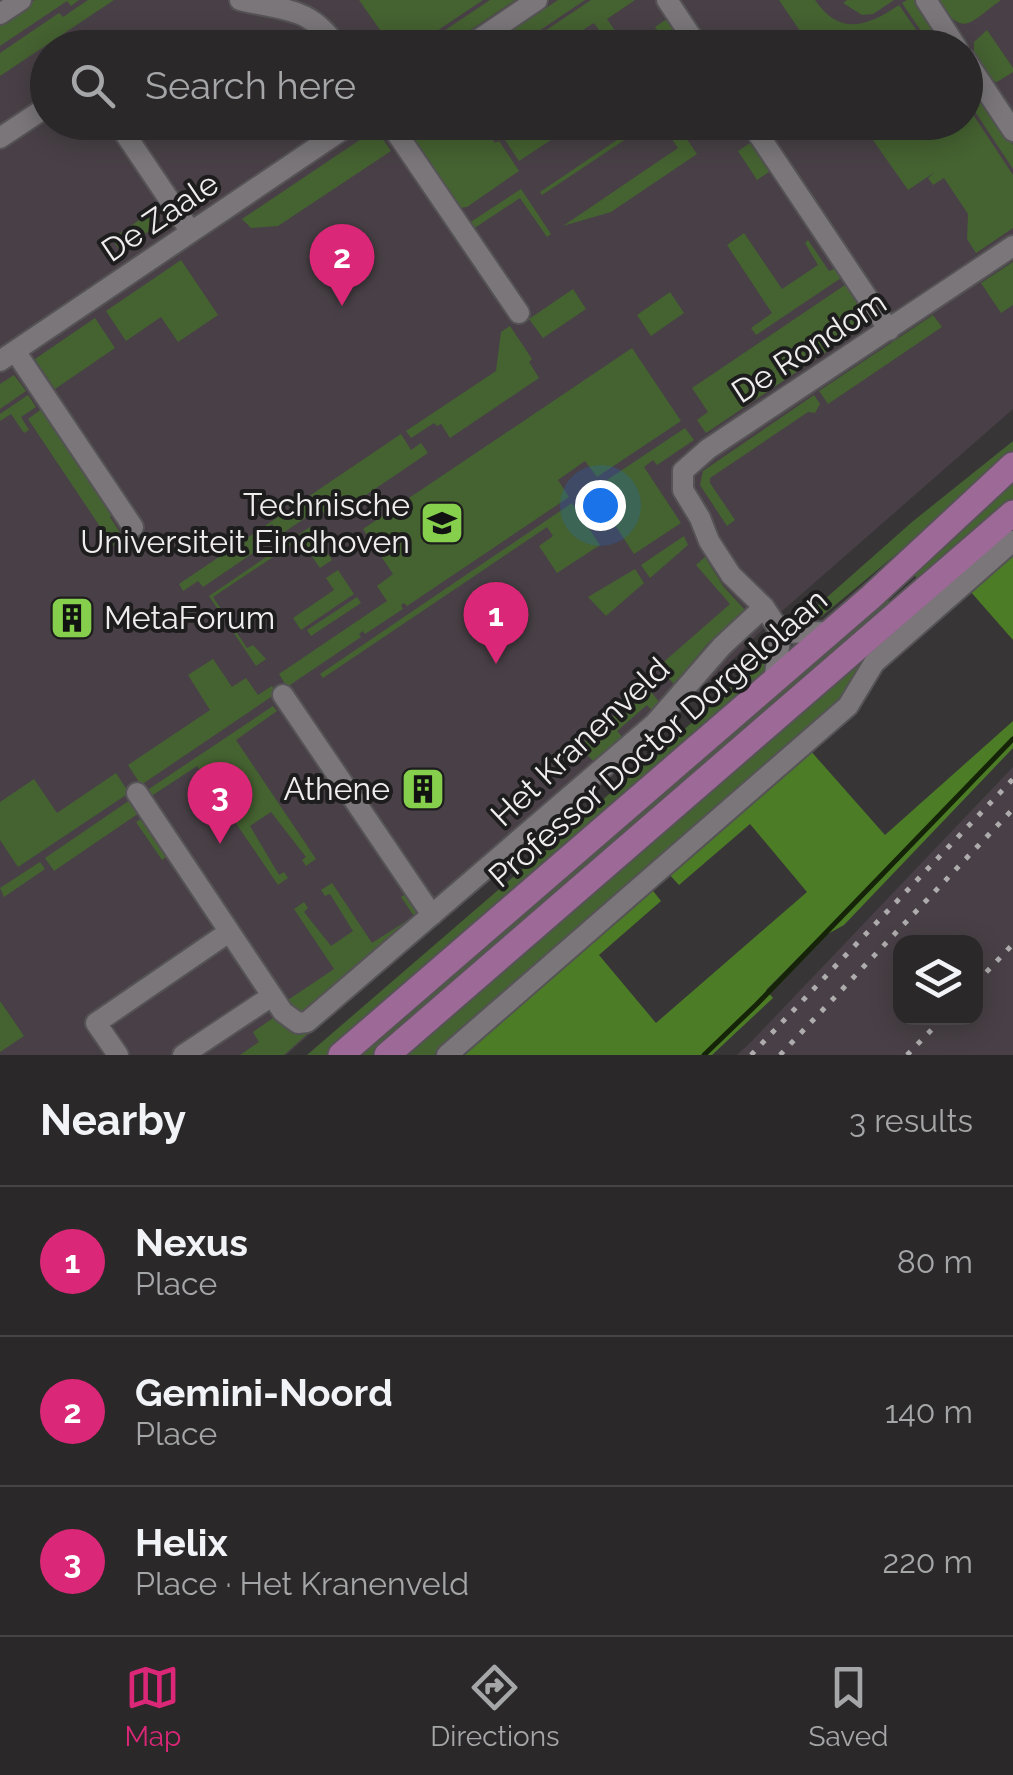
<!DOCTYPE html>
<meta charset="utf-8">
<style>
:root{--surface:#2a2829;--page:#363435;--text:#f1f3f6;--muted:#a5a6a8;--line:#464446;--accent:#db2777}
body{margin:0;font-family:Raleway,sans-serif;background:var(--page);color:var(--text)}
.controls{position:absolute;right:30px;bottom:30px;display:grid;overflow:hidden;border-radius:20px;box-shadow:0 5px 25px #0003}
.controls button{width:90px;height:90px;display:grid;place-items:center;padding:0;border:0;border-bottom:2px solid var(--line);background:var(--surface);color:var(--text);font:50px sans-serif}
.you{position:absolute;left:600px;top:505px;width:35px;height:35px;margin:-25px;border:8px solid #fff;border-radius:50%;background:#1a73e8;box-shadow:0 0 0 15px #1a73e833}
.badge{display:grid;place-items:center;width:65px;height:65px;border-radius:50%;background:var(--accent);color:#fff;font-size:32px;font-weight:700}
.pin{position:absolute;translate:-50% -82px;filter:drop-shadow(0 2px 5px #0008)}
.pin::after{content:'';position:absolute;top:52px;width:35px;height:30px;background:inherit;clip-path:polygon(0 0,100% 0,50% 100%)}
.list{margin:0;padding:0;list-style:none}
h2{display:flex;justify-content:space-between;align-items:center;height:130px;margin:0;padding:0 40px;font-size:42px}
h2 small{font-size:32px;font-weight:400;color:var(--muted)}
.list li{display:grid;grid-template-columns:65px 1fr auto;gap:30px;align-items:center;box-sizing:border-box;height:150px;padding:0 40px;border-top:2px solid var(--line)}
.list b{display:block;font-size:38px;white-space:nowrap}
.list p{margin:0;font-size:32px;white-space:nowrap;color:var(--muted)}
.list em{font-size:32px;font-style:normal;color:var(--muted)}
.icon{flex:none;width:55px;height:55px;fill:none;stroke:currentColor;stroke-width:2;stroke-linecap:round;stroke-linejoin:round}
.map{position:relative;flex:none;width:1013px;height:1055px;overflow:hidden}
.search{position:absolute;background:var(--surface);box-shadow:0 5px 25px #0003;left:30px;right:30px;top:30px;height:110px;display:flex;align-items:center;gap:25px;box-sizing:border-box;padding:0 35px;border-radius:55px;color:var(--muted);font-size:38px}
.sheet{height:580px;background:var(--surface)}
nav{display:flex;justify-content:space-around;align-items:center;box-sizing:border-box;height:140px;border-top:2px solid var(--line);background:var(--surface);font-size:28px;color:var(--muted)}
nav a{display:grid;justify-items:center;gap:5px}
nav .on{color:var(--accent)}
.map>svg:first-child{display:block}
.built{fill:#484046;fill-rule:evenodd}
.green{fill:#456231}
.forest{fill:#4c7c26}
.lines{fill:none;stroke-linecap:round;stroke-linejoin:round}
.stream{stroke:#152409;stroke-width:5}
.minor-casing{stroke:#555355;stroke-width:24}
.major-casing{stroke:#555355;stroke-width:29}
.minor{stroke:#7a7679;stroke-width:20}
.major{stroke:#9d6996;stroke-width:25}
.rail{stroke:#aeacad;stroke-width:5;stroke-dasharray:5 10;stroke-linecap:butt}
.labels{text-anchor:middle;stroke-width:8;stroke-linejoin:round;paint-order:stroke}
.street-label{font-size:32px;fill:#efedee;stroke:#1e1d1e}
.poi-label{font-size:32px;fill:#efedee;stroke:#1e1d1e;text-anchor:end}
</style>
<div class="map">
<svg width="1013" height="1055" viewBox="0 0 1013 1055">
<rect width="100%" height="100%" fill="#383537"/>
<path class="built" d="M0,0H1013V409L773,619L681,711L286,1055H0ZM48,48H966V122H48Z
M1013,767V1055H737L750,1043ZM976,942V1018H900V942Z"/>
<path class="green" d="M35,0H79L71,6L67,1L0,46V24Z
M88,0H114L0,76V53L59,13L63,17Z
M359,0H483L413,47H392Z
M490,0H515L445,47H420Z
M558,0H585L515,47H487Z
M591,0H635L607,19L626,47H611L594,23L584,29L586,32L563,47H521Z
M779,0H815C840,37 868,26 899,5L928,47H811Z
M847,0H894L873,14L862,15L843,3Z
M907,0H915L947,47H932L902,3Z
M936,0H1001C968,23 965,39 936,0Z
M667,19L686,47H668L655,27Z
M987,30L1013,68V72L997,82L991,81L974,56V42Z
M966,75L1013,145V169L966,98Z
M966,104L1013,175V228L976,253L967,239L968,214L944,178L933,185L928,178L935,172L908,190L861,123L966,122Z
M410,123H481L495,143L499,141L519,171L467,207L458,208L401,128Z
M517,123V122L577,123L519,161L501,134Z
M642,123L647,125L542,195L540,192Z
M661,123H676L697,154L611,212L563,226L678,148Z
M376,129L391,151L278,226L251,228L242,219Z
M750,143L769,172L757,180L738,151Z
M521,189L551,234L547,237L520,198L470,231L466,225Z
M155,209L160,217L158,225L120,251L112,239Z
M744,233L782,289L818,265L805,243L808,240L829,271L834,269L841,278L756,335L751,328L772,313L727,245Z
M181,260L218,315L178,342L161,317L126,341L106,311Z
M1013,262V305L1001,313L981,283Z
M845,285L866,315V325L706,433L697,420L708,412L692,388Z
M573,289L586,309L543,338L529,319Z
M670,292L684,313L651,336L637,315Z
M933,315L942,327L828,404L819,391Z
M95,318L115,348L55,389L35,359Z
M510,326L532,359L529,362L539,378L450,438L441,424L437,426L434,423L411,438L406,431L496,371L501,332Z
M632,348L681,421L597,477L585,461L558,480L569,497L407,606L404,603L401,605L403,609L365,634L363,631L359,634L361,637L287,687L279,674L387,601L377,586L393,574L363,529Z
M14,375L26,391L0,409V384Z
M28,395L36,407L21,417L29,430L24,433L11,414L0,421V414Z
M814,395L820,404L815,413L808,412L710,478V483L735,520L727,526L700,485L703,471Z
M43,408L114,513L110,517L124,539L113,546L28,419Z
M685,428L694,440L657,465L653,460L644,467L681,523L634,554L592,490Z
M401,434L411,450L421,443L428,453L329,520L320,508L280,535L272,524L254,536L262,547L203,587L198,581L183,591L179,584Z
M1013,441V456L1009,460L821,617L799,622L912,522Z
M1013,476V502L919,581L912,572Z
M572,503L600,545L557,573L539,546L553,536L547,527L323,678L320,674Z
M1013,524V535L843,702L437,1055H404Z
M310,527L332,560L320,568L300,539L213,597L247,648L253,645L266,659L256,666L209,596Z
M684,536L688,545L650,578L641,565Z
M705,557L723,586L745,610L708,643L674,684L658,667L730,604L696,565Z
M635,569L644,583L606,616L588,597Z
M338,570L354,594L301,630L293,618L334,590L326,578Z
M886,596L892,606L374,1055H354Z
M357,597L361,603L311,636L307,630Z
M767,652V663L759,683L328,1055H307L695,720Z
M213,659L232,687L246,678L258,695L272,686L277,693L141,785L128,765L210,710L188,675Z
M647,687L660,703L655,714L647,705L617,731L625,740L595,763L579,746Z
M273,706L277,711L236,740L316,859L306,866L302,860L306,857L271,812L250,826L279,875L284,872L288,878L278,885L197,766L150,797L146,791Z
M116,773L129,793L18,867L0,840V802L34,779L57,813Z
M133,798L153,828L148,831L166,857L162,860L136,822L142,818L139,813L54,871L45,858Z
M40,862L45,869L4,897L0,888Z
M332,883L372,943L414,916L401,897L409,892L420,915L304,1015L285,1002L334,969L294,909L304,902L308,908L304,912L331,946L353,931L330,894L325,896L321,890Z
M0,1001L24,1036L0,1052Z
M276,1016L295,1031L314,1028L284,1055H240L259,1042L253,1032Z"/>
<path class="forest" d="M1013,553V640L970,591Z
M1013,721V748L844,925L815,941L766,990L773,998L712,1055H458L650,887L661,901L599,955L656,1023L807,892L750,824L679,885L667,872L809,749L885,835Z"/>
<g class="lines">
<path class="stream" d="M704,1055L757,1004L1013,739"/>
<defs>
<path id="minor" d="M240,0C285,11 310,6 338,48
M667,0L699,48
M926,0L957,48
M0,14L21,0
M466,48L537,0
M966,60L1013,131
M117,122L191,232
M389,122L519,313
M750,122L889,330
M0,138L48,106
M15,351L133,527
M0,361L354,122
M781,633L830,632
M774,681L781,633L764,607L731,575L709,541L700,518L683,490V471L708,449L1013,246
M283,695L432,915
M137,793L283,1012L298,1023L307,1022L655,723L722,646L764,607
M118,1055L96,1023L229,932
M183,1055L272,996
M447,1055L848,706L874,663L1013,541"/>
<path id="major" d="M341,1055L871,597L1013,465
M387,1055L1013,513"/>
</defs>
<use href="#minor" class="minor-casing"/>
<use href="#major" class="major-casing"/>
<use href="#minor" class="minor"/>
<use href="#major" class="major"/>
<path class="rail" d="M976,983L1013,944
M751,1055L1013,779
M780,1055L1013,809
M907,1055L943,1018"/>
</g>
<defs>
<symbol id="university-square" viewBox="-11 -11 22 22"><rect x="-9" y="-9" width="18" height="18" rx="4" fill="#85cf4c" stroke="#1e1d1e"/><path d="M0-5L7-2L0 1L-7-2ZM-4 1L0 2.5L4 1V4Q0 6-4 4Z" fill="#111"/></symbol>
<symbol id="building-square" viewBox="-11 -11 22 22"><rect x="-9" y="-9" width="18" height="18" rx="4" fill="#85cf4c" stroke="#1e1d1e"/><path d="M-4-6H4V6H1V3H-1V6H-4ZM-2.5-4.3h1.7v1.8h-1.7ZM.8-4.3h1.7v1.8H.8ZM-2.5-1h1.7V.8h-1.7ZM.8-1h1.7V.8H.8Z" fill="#111"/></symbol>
</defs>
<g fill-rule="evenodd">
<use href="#university-square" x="417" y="498" width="50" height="50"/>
<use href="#building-square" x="47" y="593" width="50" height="50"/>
<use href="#building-square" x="398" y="764" width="50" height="50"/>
</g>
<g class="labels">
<g class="street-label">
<text transform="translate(160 217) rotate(-34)" y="11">De Zaale</text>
<text transform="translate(809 347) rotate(-33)" y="11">De Rondom</text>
<text transform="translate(658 738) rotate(-41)" y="11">Professor Doctor Dorgelolaan</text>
<text transform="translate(580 742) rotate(-43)" y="11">Het Kranenveld</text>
</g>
<g class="poi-label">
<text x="410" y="516">Technische<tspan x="410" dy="37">Universiteit Eindhoven</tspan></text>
<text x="104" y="629" text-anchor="start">MetaForum</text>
<text x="390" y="800">Athene</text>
</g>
</g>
</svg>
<div class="controls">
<button><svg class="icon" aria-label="layers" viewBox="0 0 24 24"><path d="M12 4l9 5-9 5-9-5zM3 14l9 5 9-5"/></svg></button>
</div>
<div class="you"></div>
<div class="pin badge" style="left:496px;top:664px">1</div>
<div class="pin badge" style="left:342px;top:306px">2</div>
<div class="pin badge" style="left:220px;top:844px">3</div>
<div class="search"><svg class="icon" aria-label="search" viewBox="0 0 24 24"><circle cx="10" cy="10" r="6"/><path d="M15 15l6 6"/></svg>Search here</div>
</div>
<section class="sheet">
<h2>Nearby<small>3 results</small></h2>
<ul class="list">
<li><span class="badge">1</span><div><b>Nexus</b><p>Place</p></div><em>80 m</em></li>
<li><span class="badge">2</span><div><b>Gemini-Noord</b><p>Place</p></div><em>140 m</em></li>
<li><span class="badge">3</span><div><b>Helix</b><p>Place · Het Kranenveld</p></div><em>220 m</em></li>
</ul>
</section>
<nav>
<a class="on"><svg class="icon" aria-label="map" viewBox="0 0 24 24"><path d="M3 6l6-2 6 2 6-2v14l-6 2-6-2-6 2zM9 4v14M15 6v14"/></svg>Map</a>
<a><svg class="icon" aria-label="directions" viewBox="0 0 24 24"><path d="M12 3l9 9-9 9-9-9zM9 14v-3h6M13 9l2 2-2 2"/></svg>Directions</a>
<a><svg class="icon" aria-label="saved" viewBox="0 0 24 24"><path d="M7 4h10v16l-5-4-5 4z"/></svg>Saved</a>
</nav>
